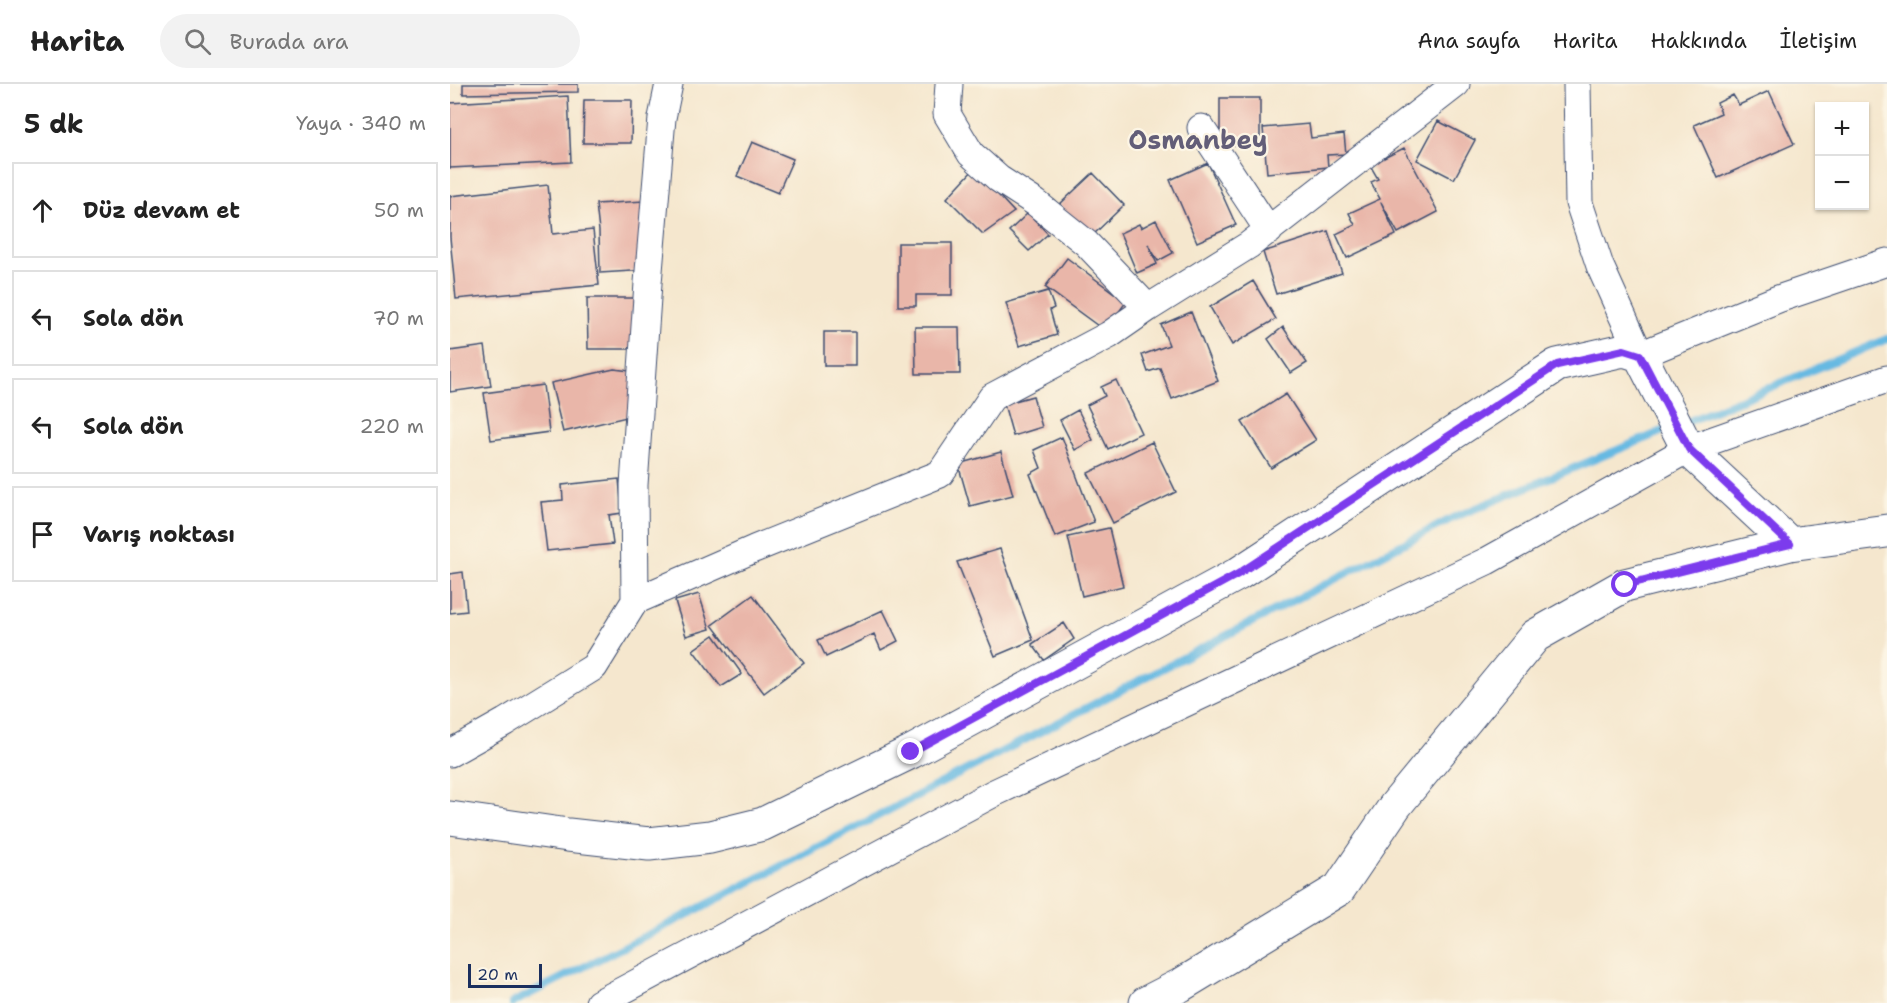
<!DOCTYPE html>
<html lang="tr">
<meta charset="utf-8">
<style>
:root{--surface:#fff;--page:#f2f2f2;--text:#222;--muted:#767676;--line:#e0e0e0}
body{margin:0;font-family:"Shantell Sans",sans-serif;background:var(--page);color:var(--text)}
.controls{position:absolute;right:18px;top:18px;display:grid;overflow:hidden;border-radius:0px;box-shadow:0 2px 4px #0004}
.controls button{width:54px;height:54px;display:grid;place-items:center;padding:0;border:0;border-bottom:2px solid var(--line);background:var(--surface);color:var(--text);font:30px sans-serif}
.scale{position:absolute;left:18px;bottom:15px;width:74px;box-sizing:border-box;padding-left:6px;border:3px solid #1b2f5e;border-top:0;font-size:16px;line-height:21px;white-space:nowrap;color:#1b2f5e;-webkit-text-stroke:4px #fcf5e5;paint-order:stroke}
.stop{position:absolute;width:18px;height:18px;margin:-14px;border:4px solid #7c3aed;border-radius:50%;background:#fff}
.stop.end{background:#7c3aed;border-color:#fff;box-shadow:0 2px 6px #0008}
.list{margin:0;padding:0;list-style:none}
h2{display:flex;justify-content:space-between;align-items:center;height:78px;margin:0;padding:0 24px;font-size:26px}
h2 small{font-size:20px;font-weight:400;color:var(--muted)}
.list li{display:grid;grid-template-columns:39px 1fr auto;gap:18px;align-items:center;box-sizing:border-box;height:96px;margin:0 12px 12px;padding:0 12px;border:2px solid var(--line);border-radius:0px}
.list b{display:block;font-size:22px;white-space:nowrap}
.list em{font-size:20px;font-style:normal;color:var(--muted)}
.icon{flex:none;width:33px;height:33px;fill:none;stroke:currentColor;stroke-width:2;stroke-linecap:round;stroke-linejoin:round}
.map{position:relative;flex:none;width:1437px;height:919px;overflow:hidden}
header{display:flex;align-items:center;gap:36px;box-sizing:border-box;height:84px;padding:0 30px;background:var(--surface);border-bottom:2px solid var(--line)}
header strong{font-size:28px}
nav{display:flex;gap:33px;margin-inline-start:auto;font-size:21px}
.search{width:420px;height:54px;background:var(--page);display:flex;align-items:center;gap:15px;box-sizing:border-box;padding:0 21px;border-radius:33px;color:var(--muted);font-size:22px}
main{display:flex}
aside{flex:1;background:var(--surface)}
.map>svg:first-child{display:block}
.lines{fill:none;stroke-linecap:round;stroke-linejoin:round}
.stream{stroke:#66b9e2;stroke-width:8}
.building{fill:#e9b6a9}
.street-casing{stroke:#3c4b6f;stroke-width:29}
.secondary-casing{stroke:#3c4b6f;stroke-width:35}
.street{stroke:#fff;stroke-width:27}
.secondary{stroke:#fff;stroke-width:33}
.route{stroke:#7c3aed;stroke-width:8}
.labels{text-anchor:middle;stroke-width:4.5;stroke-linejoin:round;paint-order:stroke}
.quarter-label{font-size:26px;font-weight:bold;fill:#635e78;stroke:#fcf5e5}
</style>
<header>
<strong>Harita</strong>
<div class="search"><svg class="icon" aria-label="search" viewBox="0 0 24 24"><circle cx="10" cy="10" r="6"/><path d="M15 15l6 6"/></svg>Burada ara</div>
<nav><a>Ana sayfa</a><a>Harita</a><a>Hakkında</a><a>İletişim</a></nav>
</header>
<main>
<aside>
<h2>5 dk<small>Yaya · 340 m</small></h2>
<ul class="list">
<li><svg class="icon" aria-label="ahead" viewBox="0 0 24 24"><path d="M12 20V5M6 11l6-6 6 6"/></svg><div><b>Düz devam et</b></div><em>50 m</em></li>
<li><svg class="icon" aria-label="left" viewBox="0 0 24 24"><path d="M17 20v-9H6M10 6l-5 5 5 5"/></svg><div><b>Sola dön</b></div><em>70 m</em></li>
<li><svg class="icon" aria-label="left" viewBox="0 0 24 24"><path d="M17 20v-9H6M10 6l-5 5 5 5"/></svg><div><b>Sola dön</b></div><em>220 m</em></li>
<li><svg class="icon" aria-label="arrive" viewBox="0 0 24 24"><path d="M6 21V4h12l-3 4 3 4H6"/></svg><div><b>Varış noktası</b></div></li>
</ul>
</aside>
<div class="map">
<svg width="1437" height="919" viewBox="0 0 1437 919">
<rect width="100%" height="100%" fill="#fcf5e5"/>
<filter id="ink" filterUnits="userSpaceOnUse"><feTurbulence type="fractalNoise" baseFrequency=".0167" numOctaves="2"/><feDisplacementMap in="SourceGraphic" scale="12" xChannelSelector="R" yChannelSelector="G"/><feConvolveMatrix kernelMatrix="1 2 1 2 8 2 1 2 1" color-interpolation-filters="sRGB"/></filter>
<filter id="wash" filterUnits="userSpaceOnUse"><feTurbulence type="fractalNoise" baseFrequency=".008" numOctaves="4" result="noise"/><feDisplacementMap in="SourceGraphic" scale="24" xChannelSelector="R" yChannelSelector="G"/><feGaussianBlur stdDeviation="1.35" result="paint"/><feColorMatrix in="noise" values="0 0 0 0 0 0 0 0 0 0 0 0 0 0 0 0 0 1.4 0 .05"/><feComposite in="paint" operator="in"/></filter>
<g filter="url(#wash)">
<rect width="100%" height="100%" fill="#f5e7ce"/>
<g class="lines">
<path class="stream" d="M1232,340L1437,255
M62,919L221,839L1005,433L1218,345"/>
</g>
<g id="blocks">
<path class="building" d="M13,0H128V8L13,10Z
M1319,7L1344,60L1268,94L1244,41L1271,29L1267,19L1283,11L1289,21Z
M118,12L121,78L0,84V19Z
M770,14H810V61H770Z
M134,16H182L181,59H133Z
M988,37L1025,56L1004,95L967,76Z
M859,40L861,54L894,50L896,70L877,71L878,83L817,89L813,44Z
M302,58L343,75L328,109L287,92Z
M954,64L988,128L948,149L931,118L946,151L897,174L886,150L905,141L899,129L930,115L921,98L928,95L920,81Z
M758,79L786,141L747,158L720,96Z
M524,85L564,128L533,150L497,114Z
M643,89L674,121L642,152L609,121Z
M98,101L103,150L143,146L149,201L6,215L0,153V112Z
M194,117L198,186L150,189L149,147L146,120Z
M578,129L598,150L579,167L559,147Z
M706,136L723,169L708,177L698,160L707,180L687,189L670,149L689,140L691,144Z
M878,147L892,189L826,210L813,168Z
M448,159H502V211H466V222H448Z
M617,174L676,218L655,247L595,203Z
M803,197L826,235L782,261L760,223Z
M598,207L604,224L600,226L607,251L569,262L556,219Z
M137,214H187L188,265H138Z
M741,228L768,297L722,315L710,284L698,288L692,271L719,261L711,241Z
M465,243H509L510,290H466Z
M833,243L857,279L841,289L818,255Z
M374,248H405V282H374Z
M35,262L41,302L0,308V267Z
M164,285L188,288L181,332L113,348L101,299Z
M666,296L691,349L658,365L637,321L655,312L651,303Z
M93,301L99,348L41,356L34,309Z
M836,310L866,356L821,384L792,338Z
M583,312L592,343L563,352L554,320Z
M628,326L643,356L625,366L610,336Z
M612,353L644,438L605,453L580,390L591,384L584,366Z
M702,358L726,408L663,439L638,389Z
M551,368L563,411L520,422L508,380Z
M169,395L172,429L159,431L163,460L97,467L91,418L113,416L112,401Z
M659,444L673,502L632,512L618,453Z
M550,465L583,556L545,572L507,478Z
M13,488L17,527L0,529V490Z
M249,510L260,545L236,552L225,517Z
M303,511L354,579L314,609L262,541Z
M433,526L448,557L431,566L424,550L376,573L368,556Z
M614,539L624,555L594,576L582,560Z
M264,551L292,590L271,603L243,566Z"/>
</g>
</g>
<g filter="url(#ink)">
<use href="#blocks" fill-opacity="0" stroke="#3c4b6f" stroke-width="1.5"/>
<g class="lines">
<defs>
<path id="street" d="M499,0L497,30L521,70L549,95L586,119L636,159L698,224
M1127,0L1129,119L1150,182L1190,271L1328,215L1437,178
M751,44L819,147
M185,517L304,465L490,390L542,313L659,251L698,224L799,161L1006,0
M0,669L55,638L144,583L185,517L184,401L198,199L212,34L219,0
M149,919L544,709L1037,477L1238,365L1437,295"/>
<path id="secondary" d="M0,734L118,751L199,760L260,753L313,740L461,668L788,490L1107,281L1174,266L1190,271L1238,365L1340,460
M696,919L731,901L889,805L945,722L1085,552L1175,501L1340,460L1437,447"/>
</defs>
<use href="#street" class="street-casing"/>
<use href="#secondary" class="secondary-casing"/>
<use href="#street" class="street"/>
<use href="#secondary" class="secondary"/>
</g>
</g>
<g class="lines" filter="url(#ink)">
<path class="route" d="M461,668L788,490L1107,281L1174,266L1190,271L1239,365L1340,460L1175,501"/>
</g>
<g class="labels">
<g class="quarter-label">
<text x="748" y="65">Osmanbey</text>
</g>
</g>
</svg>
<div class="controls">
<button>+</button>
<button>−</button>
</div>
<div class="scale">20 m</div>
<div class="stop" style="left:1175px;top:501px"></div>
<div class="stop end" style="left:461px;top:668px"></div>
</div>
</main>
